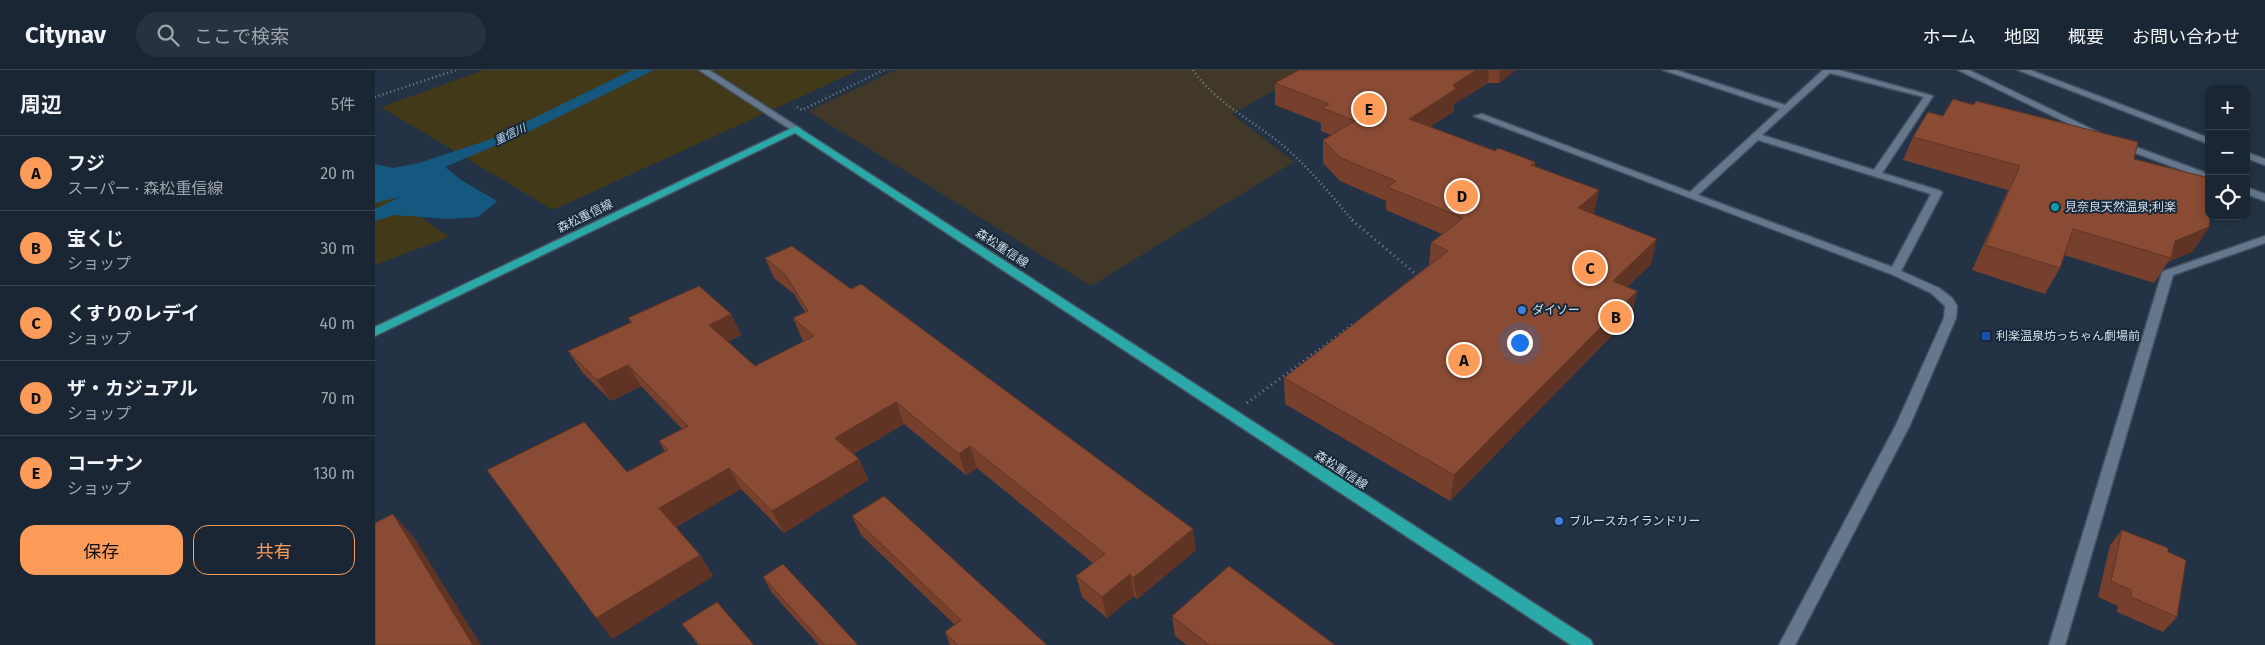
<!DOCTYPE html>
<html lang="ja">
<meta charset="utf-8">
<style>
:root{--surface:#1a2634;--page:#273240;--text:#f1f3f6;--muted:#9fa5ac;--line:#38434f;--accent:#fe9b58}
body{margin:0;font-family:"Fira Sans","Noto Sans JP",sans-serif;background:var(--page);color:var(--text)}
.controls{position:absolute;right:15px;top:15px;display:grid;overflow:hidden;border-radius:10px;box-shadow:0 2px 12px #0003}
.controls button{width:45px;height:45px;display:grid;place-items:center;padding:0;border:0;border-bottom:1px solid var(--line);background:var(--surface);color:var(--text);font:25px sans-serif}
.you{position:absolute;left:1144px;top:272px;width:18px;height:18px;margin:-12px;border:4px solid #fff;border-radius:50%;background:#1a73e8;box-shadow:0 0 0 8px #1a73e833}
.badge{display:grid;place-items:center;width:32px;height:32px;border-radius:50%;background:var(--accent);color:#111;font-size:16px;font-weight:700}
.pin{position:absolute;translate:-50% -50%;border:2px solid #fff;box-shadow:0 1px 5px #0006}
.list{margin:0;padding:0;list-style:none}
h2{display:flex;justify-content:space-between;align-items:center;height:65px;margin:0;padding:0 20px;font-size:21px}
h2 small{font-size:16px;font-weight:400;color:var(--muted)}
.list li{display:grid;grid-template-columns:32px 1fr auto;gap:15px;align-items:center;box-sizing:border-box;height:75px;padding:0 20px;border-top:1px solid var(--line)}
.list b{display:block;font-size:19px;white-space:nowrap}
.list p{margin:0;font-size:16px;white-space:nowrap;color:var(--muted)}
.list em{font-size:16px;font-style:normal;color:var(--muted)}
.actions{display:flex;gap:10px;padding:15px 20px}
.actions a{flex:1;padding:11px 0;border:1px solid var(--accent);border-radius:15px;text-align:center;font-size:18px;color:var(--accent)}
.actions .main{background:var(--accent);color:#111}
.icon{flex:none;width:28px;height:28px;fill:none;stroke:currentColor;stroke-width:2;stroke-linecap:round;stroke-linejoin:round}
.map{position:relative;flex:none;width:1890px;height:575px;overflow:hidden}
header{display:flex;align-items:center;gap:30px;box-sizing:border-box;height:70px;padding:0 25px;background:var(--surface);border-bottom:1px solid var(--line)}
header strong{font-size:24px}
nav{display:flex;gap:28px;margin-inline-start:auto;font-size:18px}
.search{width:350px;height:45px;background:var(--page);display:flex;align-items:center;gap:12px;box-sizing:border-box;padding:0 18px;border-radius:28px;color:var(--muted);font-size:19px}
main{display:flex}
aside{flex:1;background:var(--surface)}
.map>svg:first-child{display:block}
.industrial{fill:#413828}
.sand{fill:#423919}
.water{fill:#14577f}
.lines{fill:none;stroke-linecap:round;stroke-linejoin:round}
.minor-casing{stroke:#435160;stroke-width:3}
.major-casing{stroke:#435160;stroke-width:3}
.path-far1{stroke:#768392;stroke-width:2.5;stroke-dasharray:1 3;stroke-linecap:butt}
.path{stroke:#768392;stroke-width:3;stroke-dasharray:1 4;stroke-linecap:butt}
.minor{fill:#64778c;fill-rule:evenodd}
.major{fill:#2ba8a8;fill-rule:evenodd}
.wall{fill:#76402d}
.shaded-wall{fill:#603424}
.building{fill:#894b34;stroke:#603424}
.culture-dot{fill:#0f9aa8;stroke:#19293a;stroke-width:2}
.shop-dot{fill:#3f7fe0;stroke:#19293a;stroke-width:2}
.transit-dot{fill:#1a4fb4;stroke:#19293a;stroke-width:2}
.labels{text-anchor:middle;stroke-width:4;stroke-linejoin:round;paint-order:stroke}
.far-water-label{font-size:11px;font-style:italic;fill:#badaf3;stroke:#19293a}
.poi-label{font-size:12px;fill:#d3dde9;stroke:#19293a;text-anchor:start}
.street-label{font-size:12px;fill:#d3dde9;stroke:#19293a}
</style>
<header>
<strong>Citynav</strong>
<div class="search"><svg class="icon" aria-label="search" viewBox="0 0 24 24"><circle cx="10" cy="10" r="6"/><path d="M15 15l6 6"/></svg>ここで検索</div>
<nav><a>ホーム</a><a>地図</a><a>概要</a><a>お問い合わせ</a></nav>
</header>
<main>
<aside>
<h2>周辺<small>5件</small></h2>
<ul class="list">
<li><span class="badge">A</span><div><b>フジ</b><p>スーパー · 森松重信線</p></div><em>20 m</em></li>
<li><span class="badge">B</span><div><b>宝くじ</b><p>ショップ</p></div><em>30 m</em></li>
<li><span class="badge">C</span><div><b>くすりのレデイ</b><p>ショップ</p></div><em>40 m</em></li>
<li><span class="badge">D</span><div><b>ザ・カジュアル</b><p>ショップ</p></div><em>70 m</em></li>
<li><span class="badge">E</span><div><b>コーナン</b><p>ショップ</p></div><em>130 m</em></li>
</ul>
<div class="actions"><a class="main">保存</a><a>共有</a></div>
</aside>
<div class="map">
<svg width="1890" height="575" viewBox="0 0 1890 575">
<rect width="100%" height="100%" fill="#233345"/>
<path class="industrial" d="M521,0H935L857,44L919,92L716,216L433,41Z"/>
<path class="sand" d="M109,0H484L178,140L6,37Z
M0,115L74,167L0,195Z"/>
<path class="water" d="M257,0H279L157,60L70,97L86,110L122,131L103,147L73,149L19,145L0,151V139L25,127L0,133V94L18,98L44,93L116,69Z"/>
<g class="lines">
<defs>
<path id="minor" d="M324,0H334L426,59L424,61H418Z
M1288,0H1301L1410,35L1448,0H1464L1558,26L1507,103L1566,121L1567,123L1526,201L1564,218L1577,228L1582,236L1581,248L1535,355L1420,575H1404L1521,355L1569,248L1570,236L1556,223L1516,204L1099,46L1107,44L1315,122L1405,39ZM1455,3L1549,27L1499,100L1387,65ZM1383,70L1556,124L1517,197L1323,125Z
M1583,0H1594L1729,65L1724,68L1721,67Z
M1643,0H1655L1834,68V74Z
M1747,72L1834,104V110L1744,77L1742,75Z
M1871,82L1890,89V95L1871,88Z
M1871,117L1890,124V131L1871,124Z
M1890,166V173L1798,205L1690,575H1674L1787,203L1789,201Z"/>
<path id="major" d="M421,56L1216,570L1218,575H1196L420,63L0,266V257Z"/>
</defs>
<use href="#minor" class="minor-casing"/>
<use href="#major" class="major-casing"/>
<path class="path-far1" d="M818,0C841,34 881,52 911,78C936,100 957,126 978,151
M0,27L81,0
M422,37L427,40L509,0"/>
<path class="path" d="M977,150L1043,206L1041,208
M872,333L980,253"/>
<use href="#minor" class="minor"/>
<use href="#major" class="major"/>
</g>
<path class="wall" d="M924,0H1141L1124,13H1113L1079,34V41L1055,57L1120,81L1160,92V96L1219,144L1276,194L1252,217L1262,221L1256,246L1075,431L910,334L909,308L1054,195L1056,173L1067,164L1011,140V131L965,111L948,93V70L957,65L946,61V53L900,35V13Z
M1568,46L1759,89L1834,157L1817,182L1793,192L1779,213L1689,185L1685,198L1670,224L1597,200L1633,120L1528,90L1538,67Z
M390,188L821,480L762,529L759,526L732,548L707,527L701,506L718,493L602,398L591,405L529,354L478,384L484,389L493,410L409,463L366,419L301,457L325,485L338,506L237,569L252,402L290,382L284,371L307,359L266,316L236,331L207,302L193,281L256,253L253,248L356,244L366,265L352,272L380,296L429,271L427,269L418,248L430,242L419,224L399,208Z
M477,446L672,575H575L570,562L580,555L486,465Z
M1747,460L1793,482L1802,547L1788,562L1742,542L1743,536L1723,527L1735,475Z
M388,507L483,575H444L397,523Z
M797,546L960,575H812L800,566Z
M307,554L379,575H323Z"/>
<path class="shaded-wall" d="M1101,0H1114L1113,13L1079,34V41L1033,72L1034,49L1078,15Z
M1125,0H1141L1124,13Z
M1224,120L1219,144L1203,138Z
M1834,157L1817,182L1793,192L1796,188L1800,171Z
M1282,169L1276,194L1232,236L1238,211Z
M1262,221L1256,246L1075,431L1079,405Z
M356,244L366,265L344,276L334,255Z
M253,295L266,316L236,331L222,310Z
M521,332L529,354L469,389L460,368Z
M595,376L602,398L591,405L584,384Z
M484,389L493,410L409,463L397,441Z
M354,398L366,419L297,459L284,438Z
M18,444L40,469L106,575H98Z
M818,459L821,480L762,529L758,508Z
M325,485L338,506L237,569L221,548Z
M755,504L759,526L732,548L727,527Z"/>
<path class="building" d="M924,0H1101L1078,15L1081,19L1034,49L1120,81L1123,78L1160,92L1156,95L1224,120L1203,138L1282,169L1238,211L1262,221L1079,405L909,308L1073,181L1056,173L1088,148L1012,117L1021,111L966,88L948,70L980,51L947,38L954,34L900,13Z
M1578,29L1599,35L1601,31L1763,72L1759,89L1834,108V146H1835L1834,157L1800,171L1796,188L1698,159L1685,198L1610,175L1645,96L1538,67L1553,42L1568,46Z
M417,176L476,219L486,214L818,459L758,508L755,504L727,527L701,506L730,484L595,376L584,384L521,332L460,368L484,389L397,441L354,398L284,438L325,485L221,548L112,400L209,352L252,402L293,380L284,371L313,356L253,295L222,310L193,281L257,252L253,248L324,216L356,244L334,255L380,296L439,266L418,248L433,241L410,204L390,188Z
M509,426L672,575H583L570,562L586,550L477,446Z
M18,444L98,575H0V453Z
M1747,460L1793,478V482L1811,490L1802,547L1756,527V520L1736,511Z
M408,494L483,575H450L388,507Z
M854,496L960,575H834L797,546Z
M342,532L379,575H325L307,554Z"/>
<circle class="culture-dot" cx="1680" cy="137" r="5"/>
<g class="shop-dot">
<circle cx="1147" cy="240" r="5"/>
<circle cx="1184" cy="451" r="5"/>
</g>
<rect class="transit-dot" x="1606" y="261" width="10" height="10" rx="2.5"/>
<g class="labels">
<g class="far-water-label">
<text transform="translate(135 64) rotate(-26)" y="4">重信川</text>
</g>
<g class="poi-label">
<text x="1690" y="141">見奈良天然温泉;利楽</text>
<text x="1157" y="244">ダイソー</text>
<text x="1621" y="270">利楽温泉坊っちゃん劇場前</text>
<text x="1194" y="455">ブルースカイランドリー</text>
</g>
<g class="street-label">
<text transform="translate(210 146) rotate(-26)" y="4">森松重信線</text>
<text transform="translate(627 178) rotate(33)" y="4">森松重信線</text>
<text transform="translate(966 400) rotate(33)" y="4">森松重信線</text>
</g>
</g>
</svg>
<div class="controls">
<button>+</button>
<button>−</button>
<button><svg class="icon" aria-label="locate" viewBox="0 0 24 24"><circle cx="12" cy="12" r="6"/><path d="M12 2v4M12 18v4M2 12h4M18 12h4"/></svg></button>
</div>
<div class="you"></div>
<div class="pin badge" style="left:1089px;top:290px">A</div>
<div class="pin badge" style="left:1241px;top:247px">B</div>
<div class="pin badge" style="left:1215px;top:198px">C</div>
<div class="pin badge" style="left:1087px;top:126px">D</div>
<div class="pin badge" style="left:994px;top:39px">E</div>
</div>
</main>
